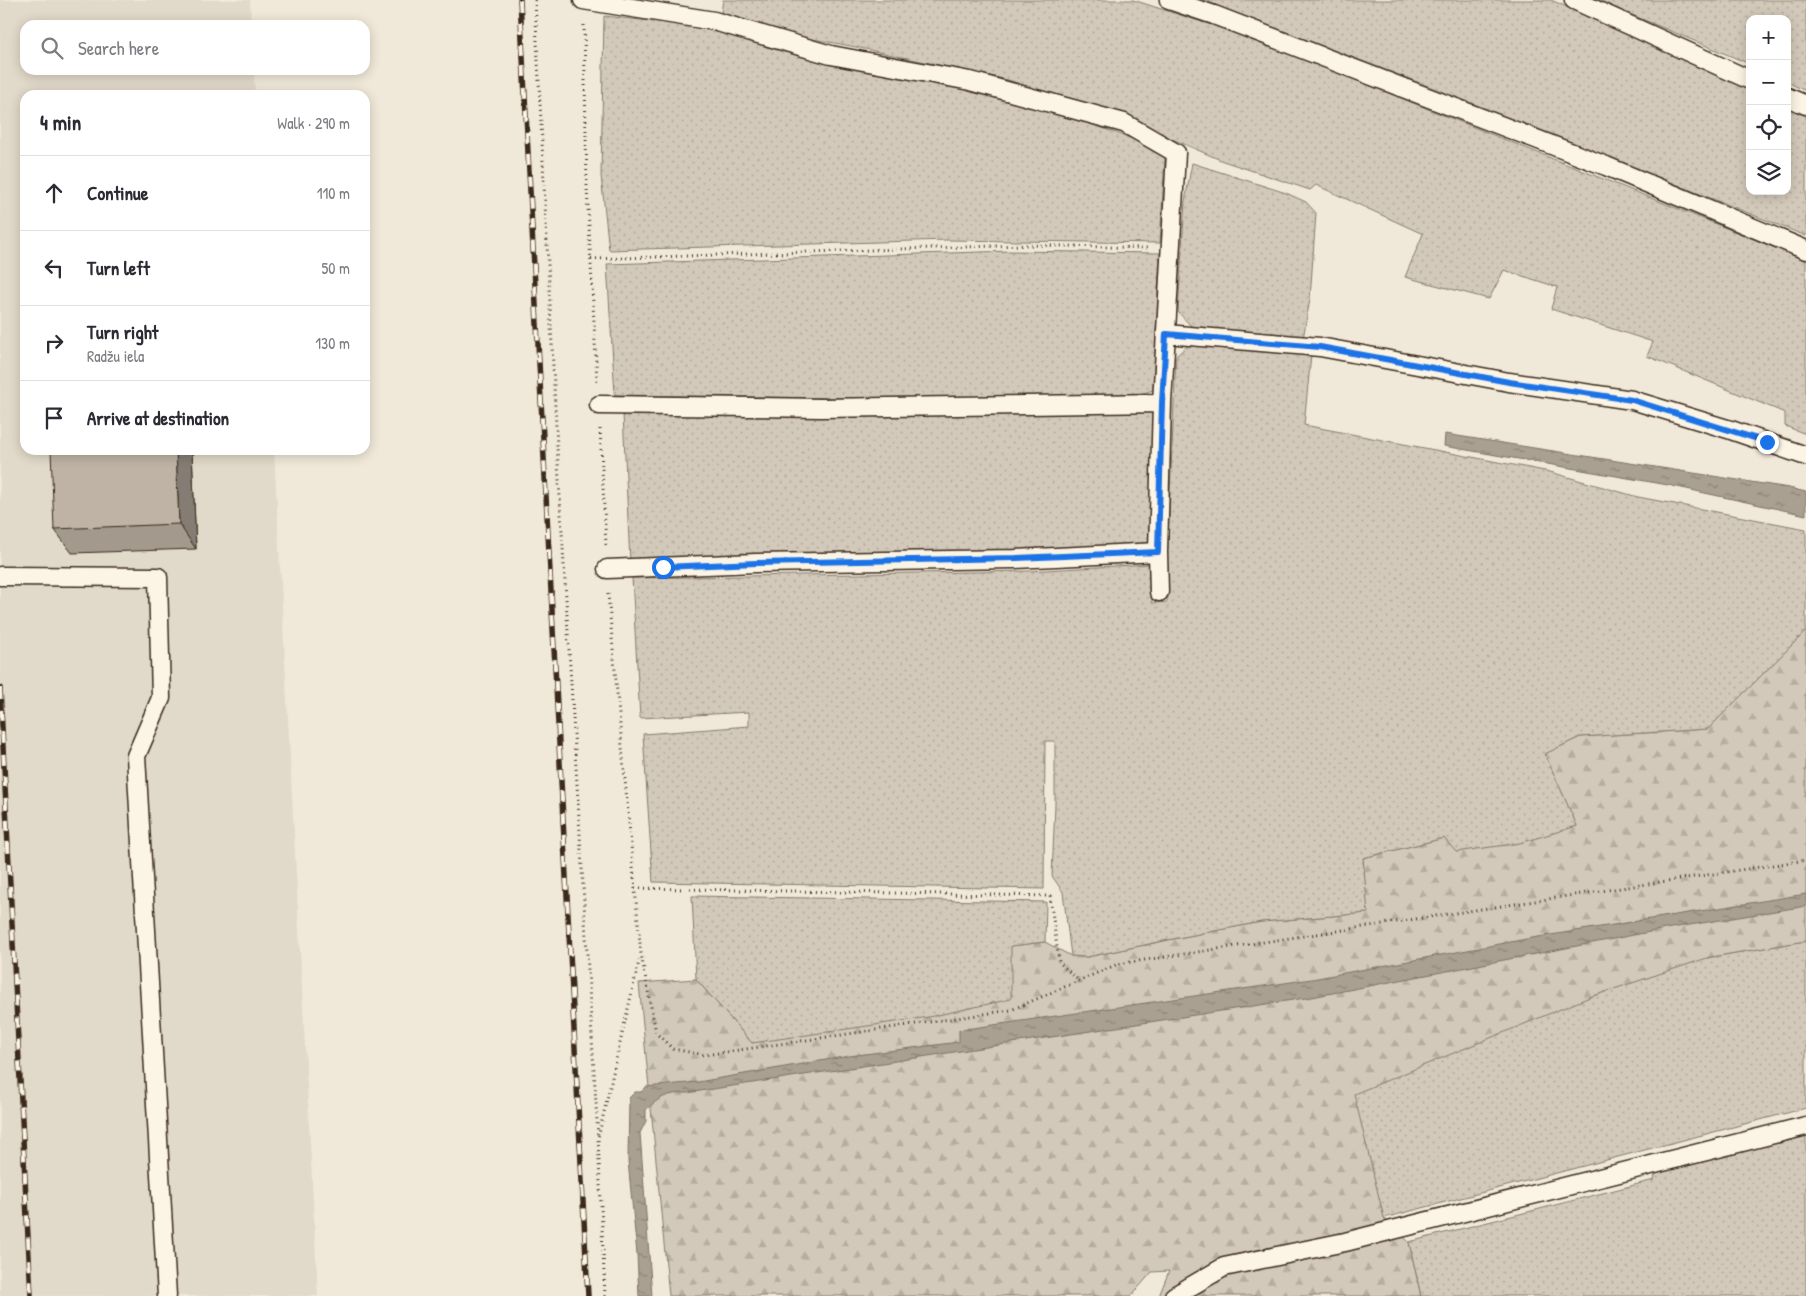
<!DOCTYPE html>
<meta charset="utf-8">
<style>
:root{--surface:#fff;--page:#f7f7f7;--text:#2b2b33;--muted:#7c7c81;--line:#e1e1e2}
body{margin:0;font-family:"Patrick Hand",sans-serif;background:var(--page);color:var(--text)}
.controls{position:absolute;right:15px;top:15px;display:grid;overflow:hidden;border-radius:10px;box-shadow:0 2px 12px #0003}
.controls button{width:45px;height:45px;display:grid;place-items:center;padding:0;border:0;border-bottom:1px solid var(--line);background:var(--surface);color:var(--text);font:25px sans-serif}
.stop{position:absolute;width:15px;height:15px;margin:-11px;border:4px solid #1a73e8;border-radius:50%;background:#fff}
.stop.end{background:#1a73e8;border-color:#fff;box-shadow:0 1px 5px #0008}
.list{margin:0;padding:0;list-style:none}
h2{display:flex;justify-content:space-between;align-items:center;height:65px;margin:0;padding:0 20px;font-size:21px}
h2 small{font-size:16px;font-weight:400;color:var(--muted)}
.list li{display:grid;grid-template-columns:32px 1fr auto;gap:15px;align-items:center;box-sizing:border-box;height:75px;padding:0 20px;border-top:1px solid var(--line)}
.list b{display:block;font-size:19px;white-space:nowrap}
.list p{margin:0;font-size:16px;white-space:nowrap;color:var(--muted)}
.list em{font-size:16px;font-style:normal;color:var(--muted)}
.icon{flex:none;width:28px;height:28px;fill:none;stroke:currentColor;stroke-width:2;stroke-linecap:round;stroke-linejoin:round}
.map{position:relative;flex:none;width:1806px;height:1296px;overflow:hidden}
.search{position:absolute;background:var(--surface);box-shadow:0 2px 12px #0003;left:20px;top:20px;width:350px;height:55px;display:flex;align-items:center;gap:12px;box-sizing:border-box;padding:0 18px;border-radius:15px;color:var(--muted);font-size:19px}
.panel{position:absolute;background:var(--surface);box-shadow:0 2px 12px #0003;left:20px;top:90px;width:350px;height:365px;border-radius:15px}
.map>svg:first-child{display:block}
.built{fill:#e1d9c9}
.forest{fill:url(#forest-firs);stroke:#867a6c}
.garden{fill:url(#garden-dots);stroke:#867a6c}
.water{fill:url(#water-ripples);stroke:#7e7163}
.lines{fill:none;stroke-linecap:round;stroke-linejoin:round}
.service-casing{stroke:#3b2a1e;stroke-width:21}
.path{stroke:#3b2a1e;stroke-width:3;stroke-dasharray:1 4;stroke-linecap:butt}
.service{stroke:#fcf5e5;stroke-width:18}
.rail-casing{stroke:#3b2a1e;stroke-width:5.5}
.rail{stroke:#fcf5e5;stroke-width:4;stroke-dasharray:11;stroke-linecap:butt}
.wall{fill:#a39a8d;stroke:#3b2a1e}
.shaded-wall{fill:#857d73;stroke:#3b2a1e}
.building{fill:#beb3a4;stroke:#3b2a1e}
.route{stroke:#1a73e8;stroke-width:6}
</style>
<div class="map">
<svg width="1806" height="1296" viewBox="0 0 1806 1296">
<defs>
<pattern id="forest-firs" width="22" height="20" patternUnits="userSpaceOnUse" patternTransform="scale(1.25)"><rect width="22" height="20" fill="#d2c9ba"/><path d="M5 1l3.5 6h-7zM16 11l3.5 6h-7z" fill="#b5ad9f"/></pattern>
<pattern id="garden-dots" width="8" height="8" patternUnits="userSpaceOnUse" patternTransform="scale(1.25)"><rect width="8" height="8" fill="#d2c9ba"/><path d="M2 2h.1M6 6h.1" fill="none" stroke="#b5ad9f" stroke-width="1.8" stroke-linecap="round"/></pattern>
<pattern id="water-ripples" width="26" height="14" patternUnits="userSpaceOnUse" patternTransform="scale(1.25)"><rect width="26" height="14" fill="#aaa091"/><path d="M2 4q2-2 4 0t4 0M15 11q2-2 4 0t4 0" fill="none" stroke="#8c8376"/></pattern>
</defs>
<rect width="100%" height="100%" fill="#f0e9d9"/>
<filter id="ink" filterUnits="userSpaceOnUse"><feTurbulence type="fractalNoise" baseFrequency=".02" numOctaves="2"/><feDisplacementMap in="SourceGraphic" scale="10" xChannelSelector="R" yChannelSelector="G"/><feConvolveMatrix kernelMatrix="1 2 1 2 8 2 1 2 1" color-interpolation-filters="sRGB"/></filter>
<g filter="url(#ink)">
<path class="built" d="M0,0H250L251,25H25V70H254L255,95H25V450H274L318,1296H0Z"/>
<path class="forest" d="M1806,631V941L1707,958L1384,1218L1409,1242L1421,1296H1159L1169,1271L1152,1272L1131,1296H669L639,983L696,979L752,1043L1011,946L1045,942L1071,956L1087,957L1173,939L1261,922L1367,913L1363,858L1444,838L1577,826L1544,754L1580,737L1708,729Z"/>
<path class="garden" d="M723,0H1133L1243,35L1806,260V434L1785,426V413L1647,356L1653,342L1551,309L1557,287L1504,270L1489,299L1405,277L1423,234L1316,185L1310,190L1223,161L1117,115L1008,80L851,46L763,30L720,18Z
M1202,0H1551L1750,87V191H1787V104L1806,113V236L1449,94Z
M1596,0H1806V91L1787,82V19H1750V64Z
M604,16L706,27L826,61L948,86L978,90L1063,114L1150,145L1165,157L1160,243L947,240L609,250L601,176Z
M1192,163L1286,193L1306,202L1316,213L1310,299L1303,339L1192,327L1178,312L1185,201Z
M1011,251L1160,253L1153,390L1138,395L840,398L615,395L607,264Z
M1188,345L1311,355L1304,425L1550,472L1638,497L1806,529V631L1708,729L1580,737L1545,754L1577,826L1520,843L1456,852L1444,838L1363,858L1368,913L1261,922L1173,939L1087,957L1071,956L1063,892L1052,876L1055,804V741H1045L1044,889L653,882L643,734L749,726V712L640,718L632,578L1028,571L1151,564L1152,603L1167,602V564L1176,356Z
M1155,407L1151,547L630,562L623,414Z
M692,896L1046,902L1045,942L1011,946V999L929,1017L752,1043L696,979Z
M1806,941V1108L1384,1218L1354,1094L1590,997L1707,958Z
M1806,1136V1296H1421L1409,1242L1654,1180L1656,1169Z"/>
<path class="water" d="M1445,434L1789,488L1806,492V515L1668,485L1444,446Z
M1806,894V906L1665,929L1312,997L687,1093C668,1093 659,1097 646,1110V1121L640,1133L652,1296H639L637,1254L628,1161L629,1098L635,1092H641L646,1087L698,1082L849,1056L959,1042V1030L1312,979L1532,938Z"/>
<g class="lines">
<defs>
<path id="service" d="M583,0L714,21L831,55L970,81L1124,123L1176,153L1162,403L1158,552L1159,592
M1169,0L1214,15L1606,166L1806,250
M1574,0L1750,80
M1787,97L1806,105
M1166,334L1320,347L1509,382L1632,400L1731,430L1806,456
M599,405L821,408L1162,403
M607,569L756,563L1015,559L1158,552
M0,576L158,577L161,698L136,756L167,1296
M1174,1296L1224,1267L1345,1242L1806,1126"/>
</defs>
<use href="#service" class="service-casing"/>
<path class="path" d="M535,0L557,447L598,1138
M584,25L587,187L597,381
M591,259L1026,245L1147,248
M600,429L606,545
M608,594L641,954L656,1033L673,1049L705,1055L1011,1010L1118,964L1806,860
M635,888L1050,896L1059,962L1079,981
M605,1296L598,1138L640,957"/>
<use href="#service" class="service"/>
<defs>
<path id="rail" d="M520,0L588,1296
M0,688L31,1296"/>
</defs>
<use href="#rail" class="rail-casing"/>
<use href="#rail" class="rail"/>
</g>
<path class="wall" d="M192,450L196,549L72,553L54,529Z"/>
<path class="shaded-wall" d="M176,450H192L196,549L179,524Z"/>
<path class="building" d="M51,450H176L179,524L54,529Z"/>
</g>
<g class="lines" filter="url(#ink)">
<path class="route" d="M663,567L756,563L1016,558L1158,552L1162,403L1166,334L1320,347L1509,382L1632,400L1767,442"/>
</g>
</svg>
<div class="controls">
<button>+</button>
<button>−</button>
<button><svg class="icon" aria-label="locate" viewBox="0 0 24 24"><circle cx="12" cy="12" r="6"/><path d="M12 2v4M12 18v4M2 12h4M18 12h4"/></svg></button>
<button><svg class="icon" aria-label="layers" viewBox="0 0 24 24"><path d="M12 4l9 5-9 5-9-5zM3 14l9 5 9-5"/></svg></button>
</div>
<div class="stop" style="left:663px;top:567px"></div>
<div class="stop end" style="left:1767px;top:442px"></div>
<div class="search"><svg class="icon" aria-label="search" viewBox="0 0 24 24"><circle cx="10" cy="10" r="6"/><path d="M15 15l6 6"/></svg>Search here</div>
<section class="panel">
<h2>4 min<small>Walk · 290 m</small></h2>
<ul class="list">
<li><svg class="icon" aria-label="ahead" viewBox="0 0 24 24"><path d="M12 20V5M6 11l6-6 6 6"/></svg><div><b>Continue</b></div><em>110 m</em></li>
<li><svg class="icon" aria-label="left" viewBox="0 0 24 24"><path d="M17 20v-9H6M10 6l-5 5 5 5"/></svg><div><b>Turn left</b></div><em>50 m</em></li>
<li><svg class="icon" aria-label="right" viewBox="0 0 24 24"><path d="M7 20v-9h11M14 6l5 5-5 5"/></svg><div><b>Turn right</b><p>Radžu iela</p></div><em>130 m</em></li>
<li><svg class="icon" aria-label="arrive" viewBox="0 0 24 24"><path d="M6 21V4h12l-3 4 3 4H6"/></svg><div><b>Arrive at destination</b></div></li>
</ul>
</section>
</div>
